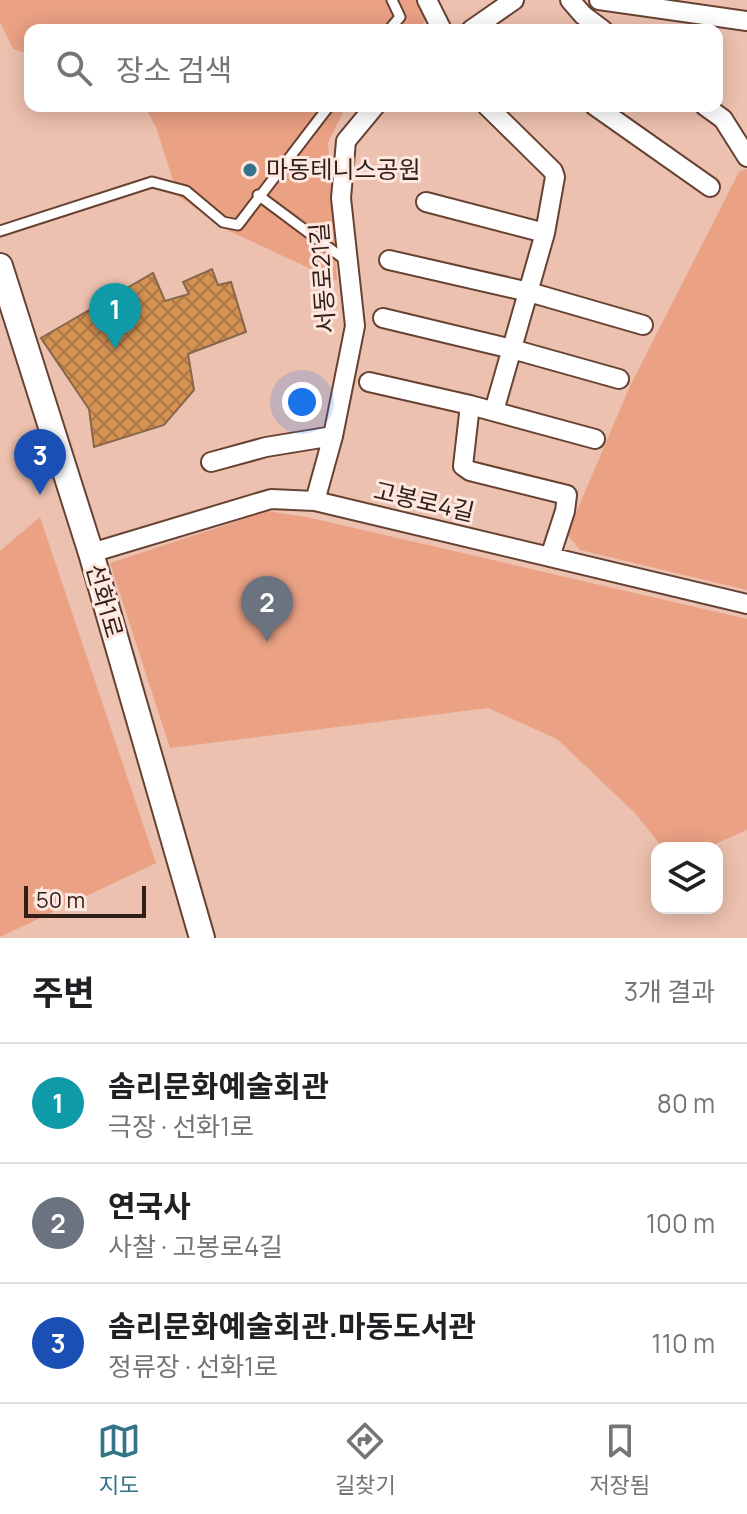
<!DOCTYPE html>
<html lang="ko">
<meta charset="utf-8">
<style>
:root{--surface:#fff;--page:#f6f6f6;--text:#202124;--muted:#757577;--line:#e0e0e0;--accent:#347388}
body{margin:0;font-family:Manrope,"Noto Sans KR",sans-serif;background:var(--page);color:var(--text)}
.controls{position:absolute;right:24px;bottom:24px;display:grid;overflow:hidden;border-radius:16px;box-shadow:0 4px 20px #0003}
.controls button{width:72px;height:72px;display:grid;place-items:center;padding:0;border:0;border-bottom:2px solid var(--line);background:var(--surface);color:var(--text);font:40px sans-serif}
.scale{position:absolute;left:24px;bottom:20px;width:122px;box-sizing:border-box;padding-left:8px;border:4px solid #301f19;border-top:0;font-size:22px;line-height:28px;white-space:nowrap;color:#301f19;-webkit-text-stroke:6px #fee7de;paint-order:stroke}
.you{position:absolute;left:302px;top:402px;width:28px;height:28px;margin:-20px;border:6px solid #fff;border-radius:50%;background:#1a73e8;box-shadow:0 0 0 12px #1a73e833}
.badge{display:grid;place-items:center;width:52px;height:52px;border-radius:50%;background:var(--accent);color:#fff;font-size:26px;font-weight:700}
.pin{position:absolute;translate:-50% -66px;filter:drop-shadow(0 2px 4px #0008)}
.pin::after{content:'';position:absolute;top:42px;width:28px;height:24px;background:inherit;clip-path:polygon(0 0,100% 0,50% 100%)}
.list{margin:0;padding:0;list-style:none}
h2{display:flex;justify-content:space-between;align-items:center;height:104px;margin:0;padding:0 32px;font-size:34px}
h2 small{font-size:26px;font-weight:400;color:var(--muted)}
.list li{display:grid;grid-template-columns:52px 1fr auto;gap:24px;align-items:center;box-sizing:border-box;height:120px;padding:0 32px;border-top:2px solid var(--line)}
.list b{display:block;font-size:30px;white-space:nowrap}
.list p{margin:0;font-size:26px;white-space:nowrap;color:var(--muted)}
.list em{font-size:26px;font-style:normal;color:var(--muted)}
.icon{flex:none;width:44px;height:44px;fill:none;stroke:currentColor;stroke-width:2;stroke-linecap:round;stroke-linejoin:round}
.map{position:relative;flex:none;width:747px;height:938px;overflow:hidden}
.search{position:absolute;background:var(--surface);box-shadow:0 4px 20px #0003;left:24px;right:24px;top:24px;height:88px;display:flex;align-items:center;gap:20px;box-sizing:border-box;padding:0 28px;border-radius:16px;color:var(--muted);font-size:30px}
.sheet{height:464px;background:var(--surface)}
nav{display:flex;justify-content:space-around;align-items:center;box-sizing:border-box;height:112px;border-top:2px solid var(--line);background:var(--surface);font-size:22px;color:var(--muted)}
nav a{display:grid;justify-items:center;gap:4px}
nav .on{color:var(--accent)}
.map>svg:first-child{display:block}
.park{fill:#eaa184}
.building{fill:url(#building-cross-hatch);stroke:#87674c;stroke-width:2}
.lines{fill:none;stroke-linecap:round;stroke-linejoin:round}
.service-casing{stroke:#674233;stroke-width:13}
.minor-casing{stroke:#674233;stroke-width:22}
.tertiary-casing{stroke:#674233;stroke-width:28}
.service{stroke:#fff;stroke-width:9}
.minor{stroke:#fff;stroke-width:18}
.tertiary{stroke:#fff;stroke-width:24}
.poi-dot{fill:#347388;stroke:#fee7de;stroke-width:3}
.labels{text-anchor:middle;stroke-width:6;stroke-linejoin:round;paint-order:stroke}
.poi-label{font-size:24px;fill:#301f19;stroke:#fee7de;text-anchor:start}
.street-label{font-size:24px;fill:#301f19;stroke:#fee7de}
</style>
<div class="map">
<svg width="747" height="938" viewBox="0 0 747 938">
<defs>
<pattern id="building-cross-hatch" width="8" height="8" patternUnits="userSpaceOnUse" patternTransform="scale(2)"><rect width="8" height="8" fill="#d49253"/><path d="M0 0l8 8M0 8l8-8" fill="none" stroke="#ac7744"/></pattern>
</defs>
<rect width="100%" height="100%" fill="#edc1af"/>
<path class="park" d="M0,0H418L427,16L420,30H30V54L13,49L0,22Z
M144,106H346L328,143L337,281L229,231L178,196L156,127Z
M747,169V590L580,550L567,534L630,386L739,172Z
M268,511L311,518L747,619V830L706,848H663L635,813L557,739L488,708L170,748L110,563Z
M40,517L156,863L0,937V551Z"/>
<path class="building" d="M212,269L218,285L231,282L246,332L188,354L194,390L164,425L94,447L89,409L41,338L153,273L165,301L189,294L183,282Z"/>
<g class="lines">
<defs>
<path id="service" d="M389,30L400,17L392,0
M258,195L348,262
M0,231L152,182L186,191L223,222L238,225L329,106"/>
<path id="minor" d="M427,0L442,30
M570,0L583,15L603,30
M599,0L747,21
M471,30L514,0
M487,106L553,171L555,177L545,233L494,411
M595,106L710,187
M705,106L723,119L747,157
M426,202L545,233
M389,260L529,292L643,325
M383,318L512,349L619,379
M369,382L470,405L595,439
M470,405L463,466L470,471L567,495L565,511L550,557
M211,462L266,447L333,436
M315,501L333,436L355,326L341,198L346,141L375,106
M91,553L271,499L315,501L747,604"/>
<path id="tertiary" d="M0,266L91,553L202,938"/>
</defs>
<use href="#service" class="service-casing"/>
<use href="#minor" class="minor-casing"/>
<use href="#tertiary" class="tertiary-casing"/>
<use href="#service" class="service"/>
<use href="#minor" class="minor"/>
<use href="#tertiary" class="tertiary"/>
</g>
<circle class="poi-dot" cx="250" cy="170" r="8"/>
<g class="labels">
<g class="poi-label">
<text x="266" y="178">마동테니스공원</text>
</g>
<g class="street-label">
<text transform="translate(323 278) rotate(-94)" y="8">서동로21길</text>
<text transform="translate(424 502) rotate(13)" y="8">고봉로4길</text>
<text transform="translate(104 601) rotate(74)" y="8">선화1로</text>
</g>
</g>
</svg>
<div class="controls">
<button><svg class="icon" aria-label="layers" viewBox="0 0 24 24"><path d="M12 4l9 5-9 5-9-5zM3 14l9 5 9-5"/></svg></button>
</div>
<div class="scale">50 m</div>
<div class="you"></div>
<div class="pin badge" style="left:115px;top:349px;background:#0f9aa8">1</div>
<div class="pin badge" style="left:267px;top:642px;background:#6b7280">2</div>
<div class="pin badge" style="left:40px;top:495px;background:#1a4fb4">3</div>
<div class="search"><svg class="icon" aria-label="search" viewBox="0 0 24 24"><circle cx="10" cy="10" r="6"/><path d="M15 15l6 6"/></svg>장소 검색</div>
</div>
<section class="sheet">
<h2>주변<small>3개 결과</small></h2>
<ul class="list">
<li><span class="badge" style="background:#0f9aa8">1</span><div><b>솜리문화예술회관</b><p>극장 · 선화1로</p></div><em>80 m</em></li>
<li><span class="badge" style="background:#6b7280">2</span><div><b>연국사</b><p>사찰 · 고봉로4길</p></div><em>100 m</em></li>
<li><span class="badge" style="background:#1a4fb4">3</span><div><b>솜리문화예술회관.마동도서관</b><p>정류장 · 선화1로</p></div><em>110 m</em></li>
</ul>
</section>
<nav>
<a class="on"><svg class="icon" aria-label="map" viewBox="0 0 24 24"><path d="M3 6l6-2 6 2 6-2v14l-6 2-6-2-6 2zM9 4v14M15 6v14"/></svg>지도</a>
<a><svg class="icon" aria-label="directions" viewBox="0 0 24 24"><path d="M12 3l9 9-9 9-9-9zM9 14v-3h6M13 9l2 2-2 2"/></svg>길찾기</a>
<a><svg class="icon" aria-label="saved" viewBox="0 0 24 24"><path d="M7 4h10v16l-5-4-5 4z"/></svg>저장됨</a>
</nav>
